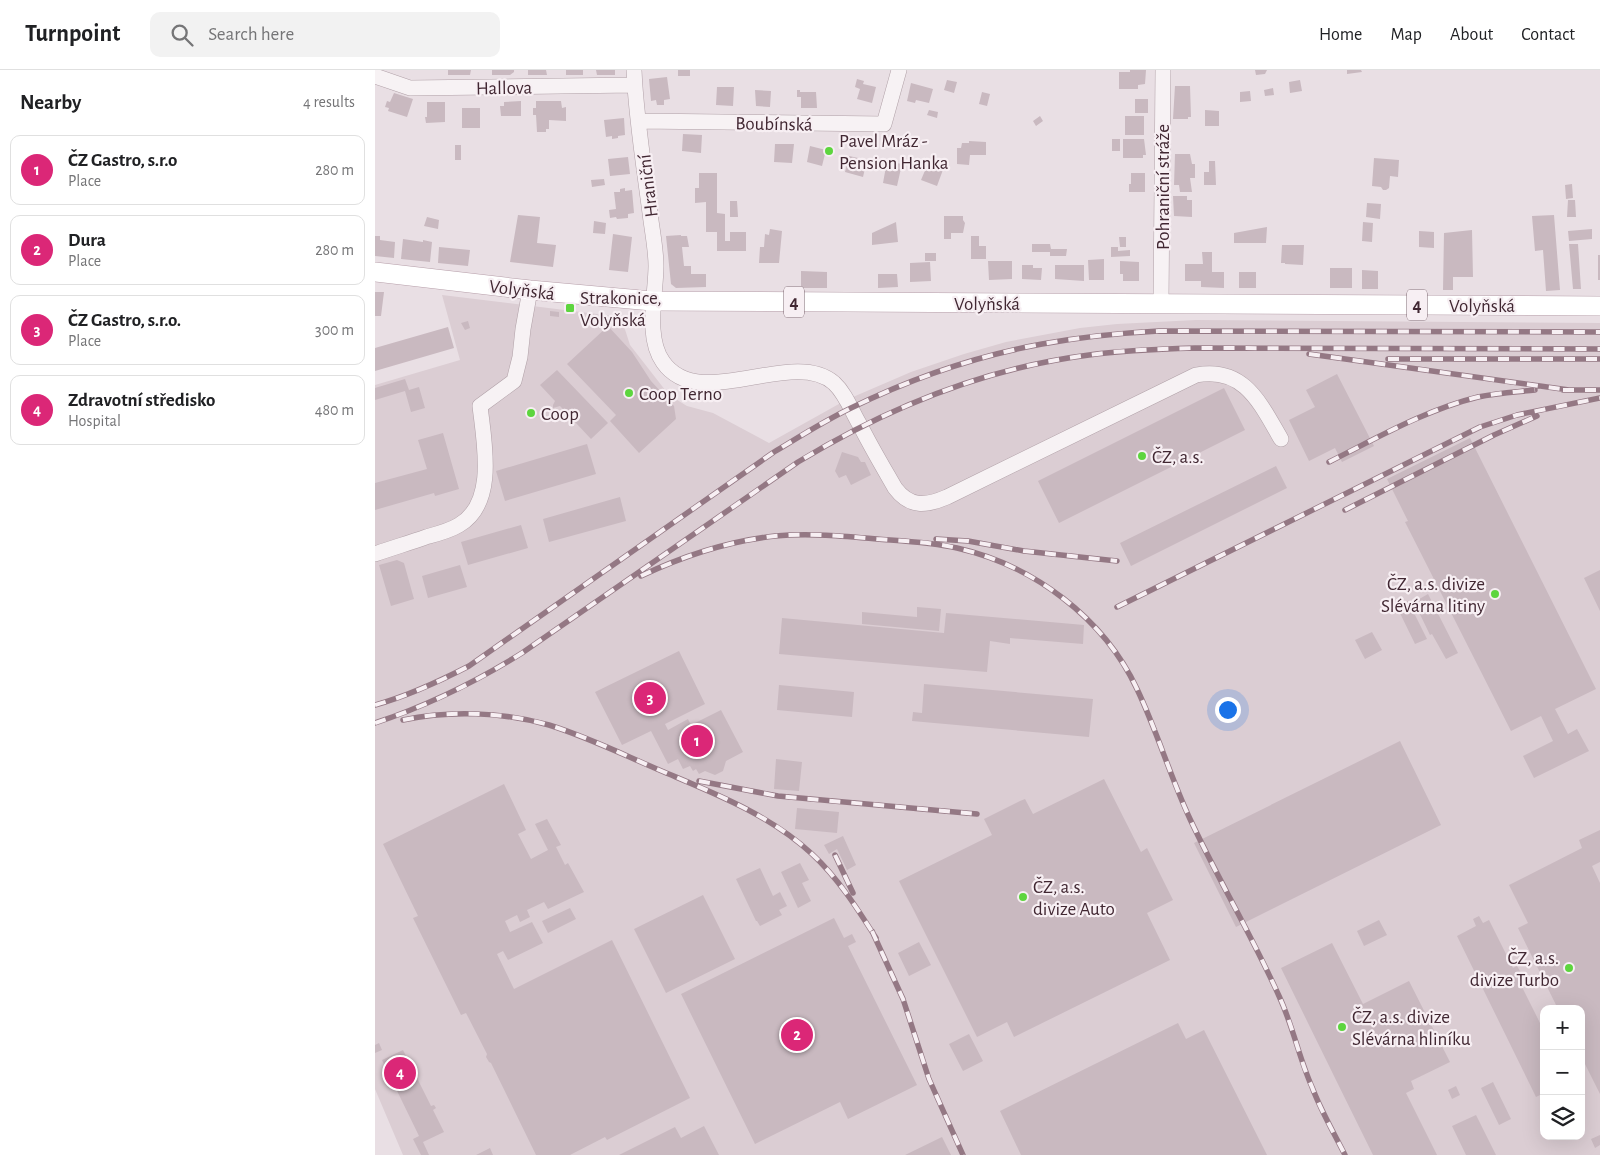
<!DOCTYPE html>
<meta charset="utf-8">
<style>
:root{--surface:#fff;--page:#f2f2f2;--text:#202124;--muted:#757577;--line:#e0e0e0;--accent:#db2777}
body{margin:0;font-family:"Alegreya Sans",sans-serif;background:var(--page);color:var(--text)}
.controls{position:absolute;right:15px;bottom:15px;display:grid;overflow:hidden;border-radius:10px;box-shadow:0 5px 20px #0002}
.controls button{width:45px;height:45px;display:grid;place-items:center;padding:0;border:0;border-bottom:1px solid var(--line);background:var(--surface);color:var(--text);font:25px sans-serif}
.you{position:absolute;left:852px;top:639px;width:18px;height:18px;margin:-12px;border:4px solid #fff;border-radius:50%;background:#1a73e8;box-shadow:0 0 0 8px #1a73e833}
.badge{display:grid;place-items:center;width:32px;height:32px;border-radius:50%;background:var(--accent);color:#fff;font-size:16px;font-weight:700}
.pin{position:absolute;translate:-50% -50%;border:2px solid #fff;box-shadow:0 1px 5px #0006}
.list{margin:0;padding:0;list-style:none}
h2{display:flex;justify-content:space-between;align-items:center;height:65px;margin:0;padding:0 20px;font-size:21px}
h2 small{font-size:16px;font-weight:400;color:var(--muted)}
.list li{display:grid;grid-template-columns:32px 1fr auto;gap:15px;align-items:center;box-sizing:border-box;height:70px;margin:0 10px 10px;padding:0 10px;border:1px solid var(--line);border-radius:10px}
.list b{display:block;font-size:19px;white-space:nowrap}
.list p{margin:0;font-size:16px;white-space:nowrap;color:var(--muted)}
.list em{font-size:16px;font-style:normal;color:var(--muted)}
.icon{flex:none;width:28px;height:28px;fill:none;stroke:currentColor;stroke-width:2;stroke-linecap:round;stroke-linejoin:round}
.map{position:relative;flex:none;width:1225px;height:1085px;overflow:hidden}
header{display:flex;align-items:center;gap:30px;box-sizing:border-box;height:70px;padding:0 25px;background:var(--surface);border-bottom:1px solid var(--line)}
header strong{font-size:24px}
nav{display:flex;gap:28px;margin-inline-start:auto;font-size:18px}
.search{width:350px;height:45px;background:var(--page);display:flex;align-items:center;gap:12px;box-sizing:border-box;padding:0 18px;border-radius:10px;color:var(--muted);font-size:19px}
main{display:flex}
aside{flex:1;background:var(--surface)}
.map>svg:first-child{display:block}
.built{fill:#dbcdd3;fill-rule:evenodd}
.building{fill:#c9b9c0}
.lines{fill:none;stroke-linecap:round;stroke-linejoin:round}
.minor-casing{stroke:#b0a0a7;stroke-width:16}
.major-casing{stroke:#b69ea9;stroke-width:20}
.minor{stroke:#f7f2f4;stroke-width:15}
.major{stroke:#fff;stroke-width:19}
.rail-casing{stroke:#947884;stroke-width:5.5}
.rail{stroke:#f7eff3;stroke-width:4;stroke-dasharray:11;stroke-linecap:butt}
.poi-dot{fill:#5dd53e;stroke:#f7eff3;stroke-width:2}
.labels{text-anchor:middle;stroke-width:4.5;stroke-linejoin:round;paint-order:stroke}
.shield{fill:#f7eff3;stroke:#78636c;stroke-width:1}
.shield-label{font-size:18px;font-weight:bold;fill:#412732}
.street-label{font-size:19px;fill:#412732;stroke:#f7eff3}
.poi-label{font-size:19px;fill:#412732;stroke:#f7eff3;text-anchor:start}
</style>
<header>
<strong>Turnpoint</strong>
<div class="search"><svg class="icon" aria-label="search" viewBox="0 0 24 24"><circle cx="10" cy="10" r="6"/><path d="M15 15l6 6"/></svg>Search here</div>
<nav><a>Home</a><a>Map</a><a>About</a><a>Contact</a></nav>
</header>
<main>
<aside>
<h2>Nearby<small>4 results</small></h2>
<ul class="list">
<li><span class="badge">1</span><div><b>ČZ Gastro, s.r.o</b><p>Place</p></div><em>280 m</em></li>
<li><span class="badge">2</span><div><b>Dura</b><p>Place</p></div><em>280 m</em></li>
<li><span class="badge">3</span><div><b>ČZ Gastro, s.r.o.</b><p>Place</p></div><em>300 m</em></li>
<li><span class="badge">4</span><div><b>Zdravotní středisko</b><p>Hospital</p></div><em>480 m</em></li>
</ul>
</aside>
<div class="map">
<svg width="1225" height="1085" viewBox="0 0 1225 1085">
<rect width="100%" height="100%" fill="#e9dfe4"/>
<path class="built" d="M67,225L246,247L255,275L294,325L312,336L338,343L394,373L471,330L536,302L589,284L631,272L705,258L742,254L821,250L1225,253V1085H28L0,1019V315L85,290ZM1169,939H1206V1066H1169Z"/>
<path class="building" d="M73,0H96L95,5H73Z
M117,0H139V2L135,5H117Z
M153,0H171L172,5H153Z
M191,0H208V5H191Z
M221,0H240V5H222Z
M303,0H315V6H303Z
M755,0H771L770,14L763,15V19H744V2H755Z
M880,0H892L890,4L881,5Z
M972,0H986L987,2L972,4Z
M292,7L295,29L289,30V35H282L281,30L276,31L274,9Z
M482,9L489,11L488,14L501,17L497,33L482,29L485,19L480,17Z
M572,10L582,12L579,23L569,20Z
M925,10L927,21L915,23L914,12Z
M536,13L558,19L554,33L541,30L540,33L532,31Z
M800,16H815L816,47H813V49H798Z
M342,17H359L358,36L341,35Z
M898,18L899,25L890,26L889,20Z
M380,20L396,21L395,37L381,36Z
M422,20H425V22H441L442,38H426V27H422Z
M875,21L876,31L865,32V22Z
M607,22L615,24L612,36L604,34Z
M19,23L38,29L32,47L13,41L14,38L10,37L12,31L15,32Z
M760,29H773V43H760Z
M146,31V46H126L125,36H129V32Z
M161,31H186L187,38L191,37V51L174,50V59H171V62H162L161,45H158V38H161Z
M52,32H70V52L51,53L50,47H52Z
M87,38H105V58H87Z
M554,40L563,42L562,48L552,45Z
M830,40L844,41V56H830Z
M665,46L668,51L661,56L658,51Z
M750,46H769V65H750Z
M249,48L250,65L243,66V68L237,69V66L231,67L229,50Z
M308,64L327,65L326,83L307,81Z
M737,69H745V81H737Z
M748,69H769L771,85H768V88H748Z
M594,71L611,72V85H595L594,95L582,94V78H586L587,73H594Z
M400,74H419L417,93L399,92Z
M80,75H86V90H80Z
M435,76L451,80L447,96L432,92Z
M800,84H815L817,94H820V108H815L817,122H805L804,115H799Z
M474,86L492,90L488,107L470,102Z
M253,87L255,104L235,106L233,89Z
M999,88L1024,90L1023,107L1015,106L1014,118L1011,120H1008L1006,117L997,116Z
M512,91L527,94L522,116L508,113Z
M554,91L569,97L562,116L546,110Z
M834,91H840L841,115H829V102H834Z
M324,103H342V143L350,144V171H355V162H371V181H342V162H331V132L320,133V118H324Z
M756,103H770V122H754V114H756Z
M229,109L230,115L217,117L216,110Z
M1197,114L1198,128L1191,129L1190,115Z
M250,118V121L257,120L259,143L253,144V148L242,149L241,147L235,148L234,140L241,139L239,122H245V119Z
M798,126H812V130H817V147L799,146Z
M1193,130H1200L1201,147H1192Z
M355,131H362L363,147H355Z
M992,133L1006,134L1005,149L991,147Z
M143,145L165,147L162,173L181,175L178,197L135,192Z
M1179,145L1185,220L1171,221L1168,180L1160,181L1157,146Z
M569,146H588V150L590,153L588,163H576V169H569Z
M52,147L64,150L63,159L49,156Z
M219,151L231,153L230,164L218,163Z
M521,152L523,172L497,175V163Z
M988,152L998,153L997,172L987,171Z
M892,157L891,173H859V163Z
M395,159L407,161L404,193H384L385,177H389L390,164L394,165Z
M1217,159V169L1194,171L1193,161Z
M1097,160L1098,207H1078V220H1068L1069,163Z
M1044,161L1059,162V178L1044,177Z
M238,164L257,167L253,202L234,200Z
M306,165V166H312L314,177H307L309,196H316V204H331V217L301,218L296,214L291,166Z
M0,166H5V170L20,172L19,188L0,186Z
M596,166H604V176H611V189H596Z
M744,167H751V177H745Z
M28,169L48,172V170L57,172L55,192L26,189Z
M657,174H675L676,179H692L691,186H675V182H657Z
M1194,174H1203L1206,219H1198Z
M907,175H929L928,195L910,194V193H906Z
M64,177L95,180L93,196L63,193Z
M736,177H743V181L755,180V186L736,187Z
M827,182H837V202H849V218L826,217V211H810V194H828Z
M550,183H561V191H550Z
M1223,185H1225V210H1223Z
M729,189V210H714L713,190Z
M613,191H637V209L614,210Z
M745,191L764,192V211H748V204H745Z
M555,192L556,211L535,212V193Z
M647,195H658V198H667L666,210L647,209Z
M680,195H709V211L680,209Z
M955,198H977V218H955Z
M987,200L1003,201V219H987Z
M426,201L452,202V218H426Z
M864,202H881V218H864Z
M503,204H522L523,217L503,218Z
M0,222H9L6,246H0Z
M175,241L184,242V247L175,246Z
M93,251L95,258L90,260L86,253Z
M233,256L257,282L276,311L299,336L301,349L264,383L235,351L241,345L192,294Z
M73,257L79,278L0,301V278Z
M182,300L233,353L216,369L185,336L178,338V335L180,331L165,315Z
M962,304L999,376L967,392L960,378L934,391L914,350L940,337L931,320Z
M30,309L34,320L44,317L50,338L36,342L30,321L0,330V318Z
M849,318L870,360L684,453L663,411Z
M68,363L84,419L60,426L59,423L0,440V413L52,399L43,370Z
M1095,368L1221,619L1180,639L1193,664L1202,659L1214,681L1159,708L1148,686L1178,671L1166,646L1136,661L1030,452L1033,451L1012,409Z
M212,374L221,404L130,431L121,401Z
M467,382L483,387L486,392H490L496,405L476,415L471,405L464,408L460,401Z
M901,396L912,418L756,496L745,473Z
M245,427L251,451L174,472L168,449Z
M146,455L153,478L93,495L86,472Z
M22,490L29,493L39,529L16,536L4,495Z
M85,495L92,517L53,528L47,506Z
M1225,500V541L1209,508Z
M1053,524L1083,583L1071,589L1057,564L1055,565L1039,532Z
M1033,531L1052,569L1040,574L1022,537Z
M542,537L566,539L564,561L487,554V542L542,547Z
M571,543L709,555L708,574L635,568V574L615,571L612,602L404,584L407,548L569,563Z
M997,562L1007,580L990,589L980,570Z
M304,581L330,634L290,654L293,660L313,649L316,655L346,640L368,682L351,691L348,701L340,705L330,701L324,704L321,699L318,701L315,696L308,699L303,689L293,694L276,661L247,675L220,622Z
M549,614L718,629L714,667L537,651L538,642L547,643Z
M404,615L479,622L477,647L402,640Z
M1025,671L1066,755L861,857L819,773Z
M401,689L427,692L424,721L399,719Z
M729,709L766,782L772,778L798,830L772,843L795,890L639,967L632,952L602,967L524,811L617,765L609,749L645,731L650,729L658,744Z
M129,714L151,760L143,764L156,789L173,780L160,754L172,749L186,775L181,777L190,795L193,793L209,822L173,839L169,832L152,840L155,847L145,852L142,845L130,851L135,862L157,852L168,873L133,890L128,881L122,884L139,919L237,870L315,1028L232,1070L230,1067L195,1085H161L116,993L114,992L111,987L112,984L91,943L86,945L38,848L43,846L8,774Z
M422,738L464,742L462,763L420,759Z
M1225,760V792L1217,796L1225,813V1024L1206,986V939H1183L1143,858L1153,853L1134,815L1207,778L1204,770Z
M468,766L481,795L472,800L462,779L454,784L449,775Z
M425,793L434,810L427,813L436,831L423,838L406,802Z
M385,798L398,826L405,822L412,836L404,840L407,845L385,856L382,851H381L361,809Z
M328,825L360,889L291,923L259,859Z
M195,838L201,849L173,863L167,851Z
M1104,846L1108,853L1114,850L1138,898L1142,896L1148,906L1143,909L1169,961V1023L1161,1027L1082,866L1101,856L1098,849Z
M459,848L469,868L477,864L481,872L473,876L542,1015L473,1049L465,1032L380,1074L306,924Z
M1004,850L1012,865L989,876L982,861Z
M544,872L556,895L534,906L523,883Z
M957,873L988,934L1034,911L1075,992L1036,1011L1039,1019L1031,1023L1062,1085H998L959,1006L906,898Z
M803,953L811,969L829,960L892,1085H646L625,1041Z
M594,964L608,991L588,1001L574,974Z
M4,973L7,980L0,983V975Z
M28,980L56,1036L59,1035L61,1038L58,1040L69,1062L48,1072L54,1085H46L38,1069L44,1066L7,990Z
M1118,1012L1136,1049L1124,1055L1106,1018Z
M1081,1016L1085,1025L1077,1029L1073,1020Z
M1101,1045L1121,1085H1091L1077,1056Z
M329,1056L344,1085H244L300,1057L306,1068Z
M1225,1065V1075L1220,1078L1216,1069Z
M567,1067L576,1085H530Z
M115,1078L118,1085H101Z"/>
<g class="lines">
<defs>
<path id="minor" d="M259,0C261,48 269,96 275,143C277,160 281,179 281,196C281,224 270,267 288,292C324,344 417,277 459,313C471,324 477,342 485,355C496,377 508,397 520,418C535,438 551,436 572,427L821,305C869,296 885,333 906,369
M0,6L35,18L259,15
M264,51L509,54L524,0
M786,234L788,0
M0,484C17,478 34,473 51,467C62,464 74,461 84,455C122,433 109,372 105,336L139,311L145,287L148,259L155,220"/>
<path id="major" d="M0,202L155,220L277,231L1225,236"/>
</defs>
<use href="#minor" class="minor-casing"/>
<use href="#major" class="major-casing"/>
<use href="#minor" class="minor"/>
<use href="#major" class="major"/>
<defs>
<path id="rail" d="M934,284L1194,320
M1013,289H1225
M1188,320H1225
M954,392C1002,368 1050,340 1103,327C1121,323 1141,322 1160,320
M970,440L1119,365L1162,346
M561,469L593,471L649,481L742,491
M266,506C308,486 354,471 400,466C434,463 468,466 502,469C529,471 556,472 582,478C658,495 729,548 762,619C782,661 795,706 815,749C843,809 877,866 904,926C918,956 924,988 937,1017C946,1041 959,1063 970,1085
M742,537L1105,357L1142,345L1225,328
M0,635C33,626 63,612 94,596L399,382C424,367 449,351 476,338C535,309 601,286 667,274C706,267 745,263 784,261L1225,262
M28,650C75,640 127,642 174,655C213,667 251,686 289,702C341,724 395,745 437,784C463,808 482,838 501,868
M0,653C54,635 99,613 147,583L423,392C512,338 610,298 714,285C749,280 784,279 820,278L1225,279
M324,711L403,726L602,744
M460,785L478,823
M497,861L528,929L554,1009L588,1085"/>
</defs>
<use href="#rail" class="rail-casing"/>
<use href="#rail" class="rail"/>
</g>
<g class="poi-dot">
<circle cx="454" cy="81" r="5"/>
<rect x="190" y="233" width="10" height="10" rx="2.5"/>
<circle cx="254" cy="323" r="5"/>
<circle cx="156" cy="343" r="5"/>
<circle cx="767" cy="386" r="5"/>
<circle cx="1120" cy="524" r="5"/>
<circle cx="648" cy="827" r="5"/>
<circle cx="1194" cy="898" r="5"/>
<circle cx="967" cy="957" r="5"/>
</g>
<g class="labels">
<g class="shield">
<rect x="409" y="216.5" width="20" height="31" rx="4"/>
<rect x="1032" y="219.5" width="20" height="31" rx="4"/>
</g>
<g class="shield-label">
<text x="419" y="238">4</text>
<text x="1042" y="241">4</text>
</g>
<g class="street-label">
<text transform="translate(129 17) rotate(-1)" y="7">Hallova</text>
<text transform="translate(399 53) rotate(1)" y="7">Boubínská</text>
<text transform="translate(272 116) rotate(-97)" y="7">Hraniční</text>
<text transform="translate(787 117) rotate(-90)" y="7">Pohraniční stráže</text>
<text transform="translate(147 219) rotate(7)" y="7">Volyňská</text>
<text x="612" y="240">Volyňská</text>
<text x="1107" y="242">Volyňská</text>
</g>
<g class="poi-label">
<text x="464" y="77">Pavel Mráz -<tspan x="464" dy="22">Pension Hanka</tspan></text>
<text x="205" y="234">Strakonice,<tspan x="205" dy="22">Volyňská</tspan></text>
<text x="264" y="330">Coop Terno</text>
<text x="166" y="350">Coop</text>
<text x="777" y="393">ČZ, a.s.</text>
<text x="1110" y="520" text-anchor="end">ČZ, a.s. divize<tspan x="1110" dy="22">Slévárna litiny</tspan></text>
<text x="658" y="823">ČZ, a.s.<tspan x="658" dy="22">divize Auto</tspan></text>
<text x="1184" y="894" text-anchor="end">ČZ, a.s.<tspan x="1184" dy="22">divize Turbo</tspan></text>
<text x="977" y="953">ČZ, a.s. divize<tspan x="977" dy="22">Slévárna hliníku</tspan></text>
</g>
</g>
</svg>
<div class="controls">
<button>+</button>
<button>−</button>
<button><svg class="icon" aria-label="layers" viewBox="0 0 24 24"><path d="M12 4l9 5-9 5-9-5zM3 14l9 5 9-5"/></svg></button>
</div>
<div class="you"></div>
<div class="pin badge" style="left:322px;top:671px">1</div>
<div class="pin badge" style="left:422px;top:965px">2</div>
<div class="pin badge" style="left:275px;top:628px">3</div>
<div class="pin badge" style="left:25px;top:1003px">4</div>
</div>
</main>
